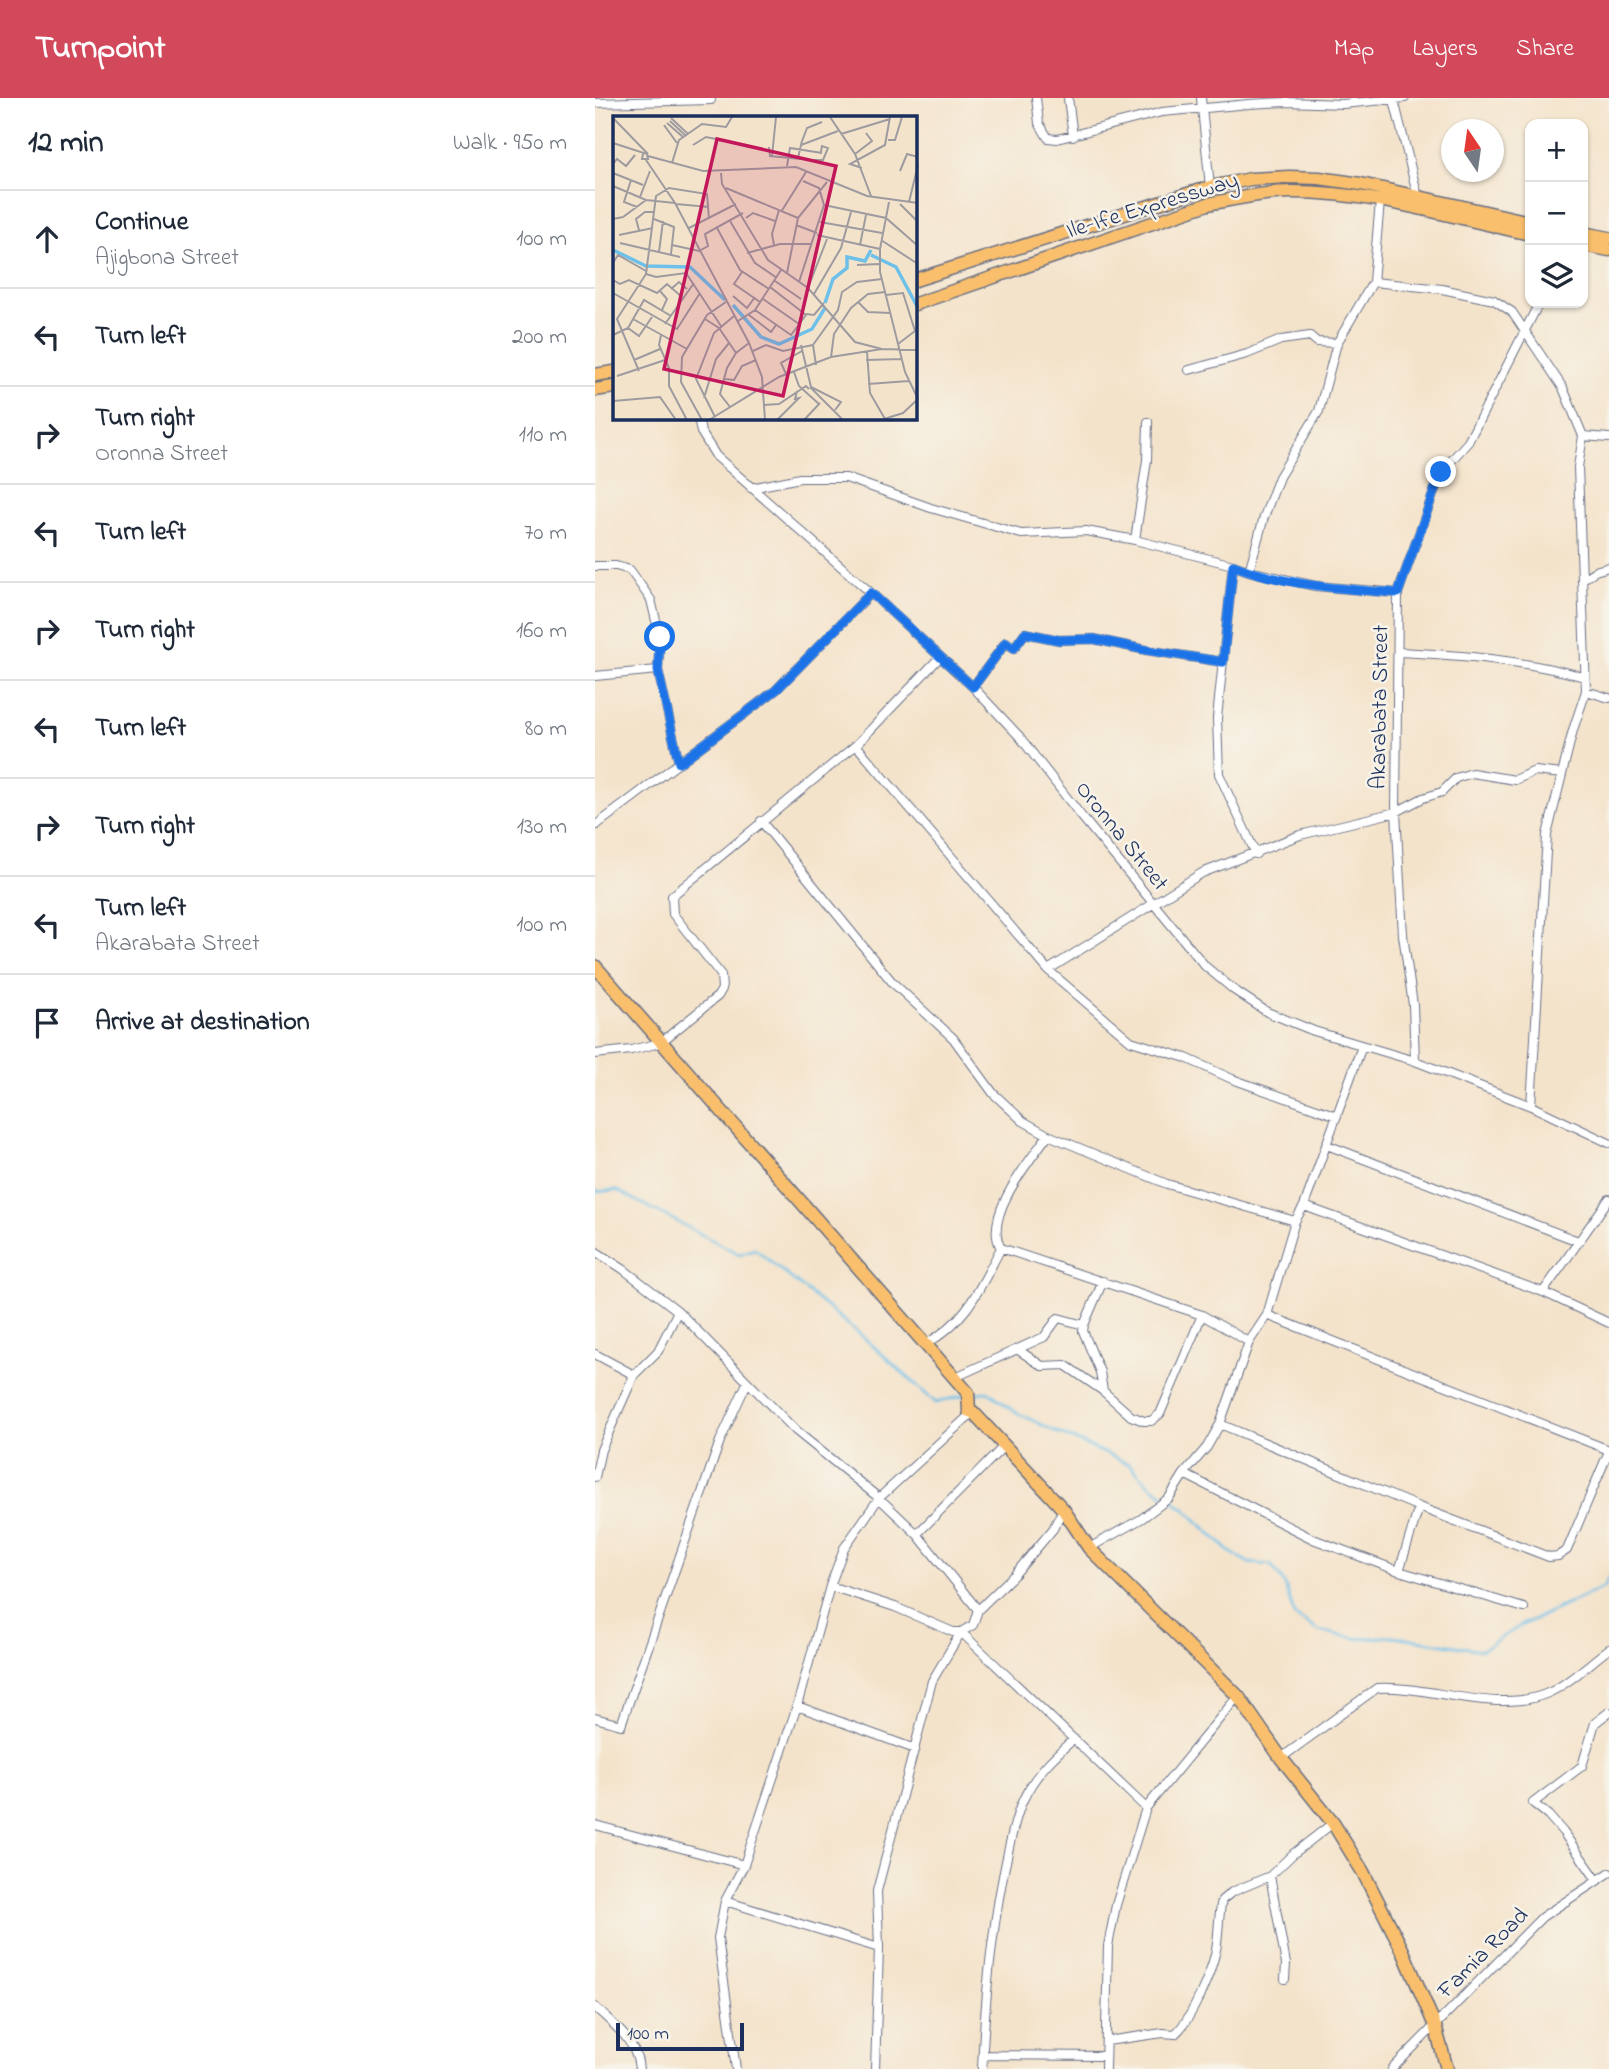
<!DOCTYPE html>
<meta charset="utf-8">
<style>
:root{--surface:#fff;--page:#f2f2f3;--text:#1f2937;--muted:#747a83;--line:#e0e1e3;--accent:#d1495b}
body{margin:0;font-family:"Indie Flower",sans-serif;background:var(--page);color:var(--text)}
.controls{position:absolute;right:21px;top:21px;display:grid;overflow:hidden;border-radius:14px;box-shadow:0 2px 5px #0004}
.controls button{width:63px;height:63px;display:grid;place-items:center;padding:0;border:0;border-bottom:2px solid var(--line);background:var(--surface);color:var(--text);font:35px sans-serif}
.compass{position:absolute;left:846px;top:21px;width:63px;height:63px;border-radius:50%;background:var(--surface);box-shadow:0 2px 5px #0004;rotate:347deg}
.scale{position:absolute;left:21px;bottom:18px;width:128px;box-sizing:border-box;padding-left:7px;border:4px solid #1b2f5e;border-top:0;font-size:19px;line-height:24px;white-space:nowrap;color:#1b2f5e;-webkit-text-stroke:5px #f7f3e8;paint-order:stroke}
.stop{position:absolute;width:21px;height:21px;margin:-16px;border:5px solid #1a73e8;border-radius:50%;background:#fff}
.stop.end{background:#1a73e8;border-color:#fff;box-shadow:0 2px 7px #0008}
.list{margin:0;padding:0;list-style:none}
h2{display:flex;justify-content:space-between;align-items:center;height:91px;margin:0;padding:0 28px;font-size:30px}
h2 small{font-size:23px;font-weight:400;color:var(--muted)}
.list li{display:grid;grid-template-columns:46px 1fr auto;gap:21px;align-items:center;box-sizing:border-box;height:98px;padding:0 28px;border-top:2px solid var(--line)}
.list b{display:block;font-size:26px;white-space:nowrap}
.list p{margin:0;font-size:23px;white-space:nowrap;color:var(--muted)}
.list em{font-size:23px;font-style:normal;color:var(--muted)}
.icon{flex:none;width:38px;height:38px;fill:none;stroke:currentColor;stroke-width:2;stroke-linecap:round;stroke-linejoin:round}
.map{position:relative;flex:none;width:1014px;height:1971px;overflow:hidden}
header{display:flex;align-items:center;gap:42px;box-sizing:border-box;height:98px;padding:0 35px;background:var(--accent);color:#fff}
header strong{font-size:33px}
nav{display:flex;gap:38px;margin-inline-start:auto;font-size:24px}
main{display:flex}
aside{flex:1;background:var(--surface)}
.map>svg:first-child{display:block}
.lines{fill:none;stroke-linecap:round;stroke-linejoin:round}
.stream{stroke:#6dc0e9;stroke-width:2.5}
.street-casing{stroke:#676e84;stroke-width:10}
.primary-casing{stroke:#676e84;stroke-width:15}
.street{stroke:#fff;stroke-width:8}
.primary{stroke:#f9bf6d;stroke-width:12}
.route{stroke:#1a73e8;stroke-width:9}
.labels{text-anchor:middle;stroke-width:5;stroke-linejoin:round;paint-order:stroke}
.street-label{font-size:23px;fill:#1b2f5e;stroke:#f7f3e8}
.inset-river{fill:none;stroke:#6dc0e9;stroke-width:3.5}
.inset-road{fill:none;stroke:#9d9b9f;stroke-width:2}
.view{fill:#c2185b;fill-opacity:0.15;stroke:#c2185b;stroke-width:3.5}
.inset-edge{fill:none;stroke:#1b2f5e;stroke-width:3.5}
</style>
<header>
<strong>Turnpoint</strong>
<nav><a>Map</a><a>Layers</a><a>Share</a></nav>
</header>
<main>
<aside>
<h2>12 min<small>Walk · 950 m</small></h2>
<ul class="list">
<li><svg class="icon" aria-label="ahead" viewBox="0 0 24 24"><path d="M12 20V5M6 11l6-6 6 6"/></svg><div><b>Continue</b><p>Ajigbona Street</p></div><em>100 m</em></li>
<li><svg class="icon" aria-label="left" viewBox="0 0 24 24"><path d="M17 20v-9H6M10 6l-5 5 5 5"/></svg><div><b>Turn left</b></div><em>200 m</em></li>
<li><svg class="icon" aria-label="right" viewBox="0 0 24 24"><path d="M7 20v-9h11M14 6l5 5-5 5"/></svg><div><b>Turn right</b><p>Oronna Street</p></div><em>110 m</em></li>
<li><svg class="icon" aria-label="left" viewBox="0 0 24 24"><path d="M17 20v-9H6M10 6l-5 5 5 5"/></svg><div><b>Turn left</b></div><em>70 m</em></li>
<li><svg class="icon" aria-label="right" viewBox="0 0 24 24"><path d="M7 20v-9h11M14 6l5 5-5 5"/></svg><div><b>Turn right</b></div><em>160 m</em></li>
<li><svg class="icon" aria-label="left" viewBox="0 0 24 24"><path d="M17 20v-9H6M10 6l-5 5 5 5"/></svg><div><b>Turn left</b></div><em>80 m</em></li>
<li><svg class="icon" aria-label="right" viewBox="0 0 24 24"><path d="M7 20v-9h11M14 6l5 5-5 5"/></svg><div><b>Turn right</b></div><em>130 m</em></li>
<li><svg class="icon" aria-label="left" viewBox="0 0 24 24"><path d="M17 20v-9H6M10 6l-5 5 5 5"/></svg><div><b>Turn left</b><p>Akarabata Street</p></div><em>100 m</em></li>
<li><svg class="icon" aria-label="arrive" viewBox="0 0 24 24"><path d="M6 21V4h12l-3 4 3 4H6"/></svg><div><b>Arrive at destination</b></div></li>
</ul>
</aside>
<div class="map">
<svg width="1014" height="1971" viewBox="0 0 1014 1971">
<rect width="100%" height="100%" fill="#f7f3e8"/>
<filter id="ink" filterUnits="userSpaceOnUse"><feTurbulence type="fractalNoise" baseFrequency=".0143" numOctaves="2"/><feDisplacementMap in="SourceGraphic" scale="14" xChannelSelector="R" yChannelSelector="G"/><feConvolveMatrix kernelMatrix="1 2 1 2 8 2 1 2 1" color-interpolation-filters="sRGB"/></filter>
<filter id="wash" filterUnits="userSpaceOnUse"><feTurbulence type="fractalNoise" baseFrequency=".00686" numOctaves="4" result="noise"/><feDisplacementMap in="SourceGraphic" scale="28" xChannelSelector="R" yChannelSelector="G"/><feGaussianBlur stdDeviation="1.57" result="paint"/><feColorMatrix in="noise" values="0 0 0 0 0 0 0 0 0 0 0 0 0 0 0 0 0 1.4 0 .05"/><feComposite in="paint" operator="in"/></filter>
<g filter="url(#wash)">
<rect width="100%" height="100%" fill="#f4e3cb"/>
<g class="lines">
<path class="stream" d="M0,1094L21,1092L144,1156L160,1151L266,1237L341,1305L369,1297
M379,1296L393,1293L417,1312L457,1332L534,1366L554,1386L591,1412L635,1454L654,1465L676,1467L689,1485L700,1518L724,1533L765,1541L798,1538L886,1552L927,1527L1009,1489L1014,1478"/>
</g>
</g>
<g filter="url(#ink)">
<g class="lines">
<defs>
<path id="street" d="M441,0L444,25L453,40L462,41L567,14L654,6L691,4L748,6L810,0
M473,0L478,38
M606,0L615,89
M799,2L823,99
M0,5L116,2
M778,184L847,191L899,202L917,214L968,290L988,338L983,369L991,593L978,632L952,737L936,1008
M594,272L652,256L686,242L715,238L722,244L742,245
M103,320L106,334L121,358L276,495L378,589L424,638L487,719L610,868L639,892L672,914L719,933L820,963L936,1008L1014,1045
M988,338L1014,340
M156,390L205,380H251L336,410L426,436L491,433L540,442L638,467L654,473L720,488L803,495
M540,442L552,362L553,324
M638,467L622,620L624,676L661,756
M0,468H21L35,472L56,502L65,539L63,572L84,665
M654,473L669,419L684,379L724,313L742,245L778,184L785,103
M988,481L1000,473L1014,469
M804,554C866,557 929,562 989,579
M0,578L63,572
M378,589L411,544L419,550L430,535L464,542L499,541L551,552L628,564
M991,593L1014,600
M261,647L453,872L536,943L591,960L637,981L742,1018
M166,723L298,885L358,940L398,995L428,1023L453,1037L572,1086L700,1123
M0,728L181,592L276,495
M453,872L607,775L705,737L801,714L828,700L847,694L861,680L877,675L920,682L940,673L967,676
M0,956L36,952L65,945L123,898L127,891L126,877L78,816L77,798L261,647L345,559
M820,963L818,907L808,837L801,714L803,495L846,374L873,344L944,205
M453,1037C435,1062 387,1119 406,1150L607,1217L654,1244
M732,1047L983,1143
M709,1108L948,1194L1014,1225
M0,1153L28,1171L83,1213L201,1333L284,1400L322,1436L383,1512
M948,1194L1014,1101
M672,1217L1014,1352
M489,1227L488,1233L505,1274L508,1293
M331,1246C373,1222 384,1191 406,1150
M422,1251L447,1268L470,1267L508,1293L536,1318L549,1323H556L565,1316L607,1217
M0,1256L39,1277
M363,1283L365,1277L449,1239L463,1220L489,1227L508,1183
M625,1326L824,1409L954,1459L963,1458L972,1452L1014,1353
M589,1376L718,1441L804,1473L824,1409
M0,1379L6,1352L39,1277L63,1253L83,1213
M322,1436L410,1347
M494,1450L546,1421L574,1400L589,1376L612,1349L625,1326L654,1244L672,1217L700,1123L709,1108L767,948
M804,1473L929,1510
M235,1488L300,1509L358,1534H366L551,1710
M202,1608L320,1651
M0,1620L26,1627L125,1343L152,1285
M686,1660L782,1590C835,1587 903,1617 953,1595C971,1588 997,1563 1014,1551
M0,1727L149,1767
M675,1778L691,1866L690,1881
M1002,1782L968,1734L953,1717L938,1705L987,1668L1000,1625L1014,1614
M130,1803L284,1850
M0,1909C19,1927 42,1943 44,1971
M512,1943L568,1935L580,1936C597,1921 616,1875 621,1852C624,1836 623,1819 627,1802L637,1794L675,1778L698,1756L738,1725
M388,1957L510,1958
M141,1971L123,1840L130,1803L149,1767L202,1608L235,1488L249,1450L284,1400L378,1314
M280,1971L284,1850L282,1793L337,1583L366,1534L378,1527L383,1512L420,1476L458,1431L468,1411
M387,1971C390,1901 397,1827 412,1759C416,1740 420,1719 428,1702C440,1676 458,1659 479,1641
M510,1971L513,1848L521,1807L551,1710L643,1598
M797,1971L947,1819L1014,1775"/>
<path id="primary" d="M988,135L1014,140
M988,147L1014,152
M320,182L615,89L656,81L694,79L724,80L766,86L935,124
M320,206L613,106C641,101 669,94 697,94C778,94 857,119 935,136
M0,277L19,274
M0,292L19,289
M0,868L373,1295L374,1313L378,1314L468,1411L494,1450L643,1598L686,1660L738,1725L768,1774L808,1853L840,1928L852,1971"/>
</defs>
<use href="#street" class="street-casing"/>
<use href="#primary" class="primary-casing"/>
<use href="#street" class="street"/>
<use href="#primary" class="primary"/>
</g>
</g>
<g class="lines" filter="url(#ink)">
<path class="route" d="M65,539L63,572L84,665L181,592L276,495L378,589L411,544L419,550L430,535L464,542L499,541L551,552L628,564L638,467C690,488 748,491 803,495L846,374"/>
</g>
<g class="labels">
<g class="street-label">
<text transform="translate(557 106) rotate(-17)" y="8">Ile-Ife Expressway</text>
<text transform="translate(783 609) rotate(-89)" y="8">Akarabata Street</text>
<text transform="translate(528 737) rotate(51)" y="8">Oronna Street</text>
<text transform="translate(887 1854) rotate(-45)" y="8">Famia Road</text>
</g>
</g>
<g transform="translate(18 18)">
<rect width="304" height="304" fill="#f4e3cb"/>
<path class="inset-river" d="M0,134L33,150L77,151L112,184M258,139L283,151L305,192M212,187L220,163L234,152V141L252,145L258,134M120,189L148,221L166,228L199,213L212,192"/>
<path class="inset-road" d="M217,1L242,38L258,80M0,2L35,38M58,2L75,18M57,5L73,20M54,7L70,21M51,9L64,27M228,18L277,3M275,24H282L289,1M0,27L34,38L35,43H29L30,38M188,28L194,12L209,6M80,29L93,21L118,26M156,31L157,40L198,44H210L215,32L209,30L208,36M242,38L259,25L253,17M35,40L90,55L183,51L254,80L305,87M159,40L163,1M185,42L188,29L225,15M33,44L62,87L136,227L149,261L152,304M59,47L66,24L89,8L113,11L119,1M0,48L4,43L13,50L22,39M174,50L177,32L209,37M249,52L237,48L272,29L277,1M287,55L294,38L305,41M0,57L30,69M108,57L109,68L155,144L195,172L242,226L269,233M18,64L11,86L24,91M0,70L33,84L62,87M113,72L185,102M27,81L37,55M276,86L267,133V156L292,256L305,283M296,86L305,49M63,88L96,91M287,88L305,106M211,89L273,102L305,130M168,96L193,56M133,102L140,97L162,105M0,103L10,101L33,84M41,103L61,111L58,138M117,105L142,147L164,162M207,106L269,117M183,109L204,117M76,112L123,88M104,112L127,154L156,173M26,114L23,103L32,96H41M6,119L40,112M204,119L267,133M268,124L305,148M7,127L67,141M59,129L86,135L95,130L92,118L130,97M161,129L159,118L166,94M247,129L253,99M46,136L50,105M134,137L167,128H199M0,147L5,139L33,155M244,149L266,148M129,156L121,168L147,186M174,157L185,102L214,66M33,158L43,161L73,157L108,210M0,164L7,168L16,164L44,177L54,168L69,181M162,165L188,183M186,166L211,89L206,72L190,65M195,172L214,123M58,173L66,166L74,173M47,175L54,183L49,194M0,177L64,213L87,177M201,178L228,132L238,96M273,179L290,177L302,215L285,228M120,180L134,192L142,181M150,183L186,208M245,186L255,196L277,197M142,194L178,219L193,199L157,171M193,198L201,199L211,187M136,199L158,216L163,209M20,203L74,233M92,203L106,212L123,237M125,205L142,194L168,154M52,208L81,167M15,212L26,220L39,201M0,219L15,212L31,184L58,200M48,219L46,229L56,252V270L74,304M188,229L198,271L228,286L222,294M140,235L153,229L170,235L200,229M254,236L257,277L272,303M218,241L221,218L238,192L255,178L272,176M21,244L47,233M253,244L289,243M203,249L200,229L225,194L229,176L244,166L269,163M26,255L4,203L33,158L43,80L56,72L94,78L96,103M181,256L186,270L206,288M173,258L168,247L189,235M4,260L52,244M112,263L121,264L129,250L143,244M255,268L296,265M197,271L230,304M91,282L103,243L116,227M0,285L47,281L63,304M151,289L166,288L193,270L196,273M117,291L107,278L114,252L123,237L136,227M102,301L83,263L101,217L121,200M89,304L68,266L69,241L94,199L113,186M96,304L166,261L218,241L269,233L305,234M164,304L186,282L182,283L184,275M191,304L207,287M268,304L290,297L305,283"/>
<path class="view" d="M104,23L223,50L170,280L51,253Z"/>
<rect width="304" height="304" class="inset-edge"/>
</g>
</svg>
<div class="controls">
<button>+</button>
<button>−</button>
<button><svg class="icon" aria-label="layers" viewBox="0 0 24 24"><path d="M12 4l9 5-9 5-9-5zM3 14l9 5 9-5"/></svg></button>
</div>
<svg class="compass" viewBox="-18 -18 36 36"><path d="M0-13l5 13h-10z" fill="#e53935"/><path d="M0 13l5-13h-10z" fill="#747a83"/></svg>
<div class="scale">100 m</div>
<div class="stop" style="left:65px;top:539px"></div>
<div class="stop end" style="left:846px;top:374px"></div>
</div>
</main>
